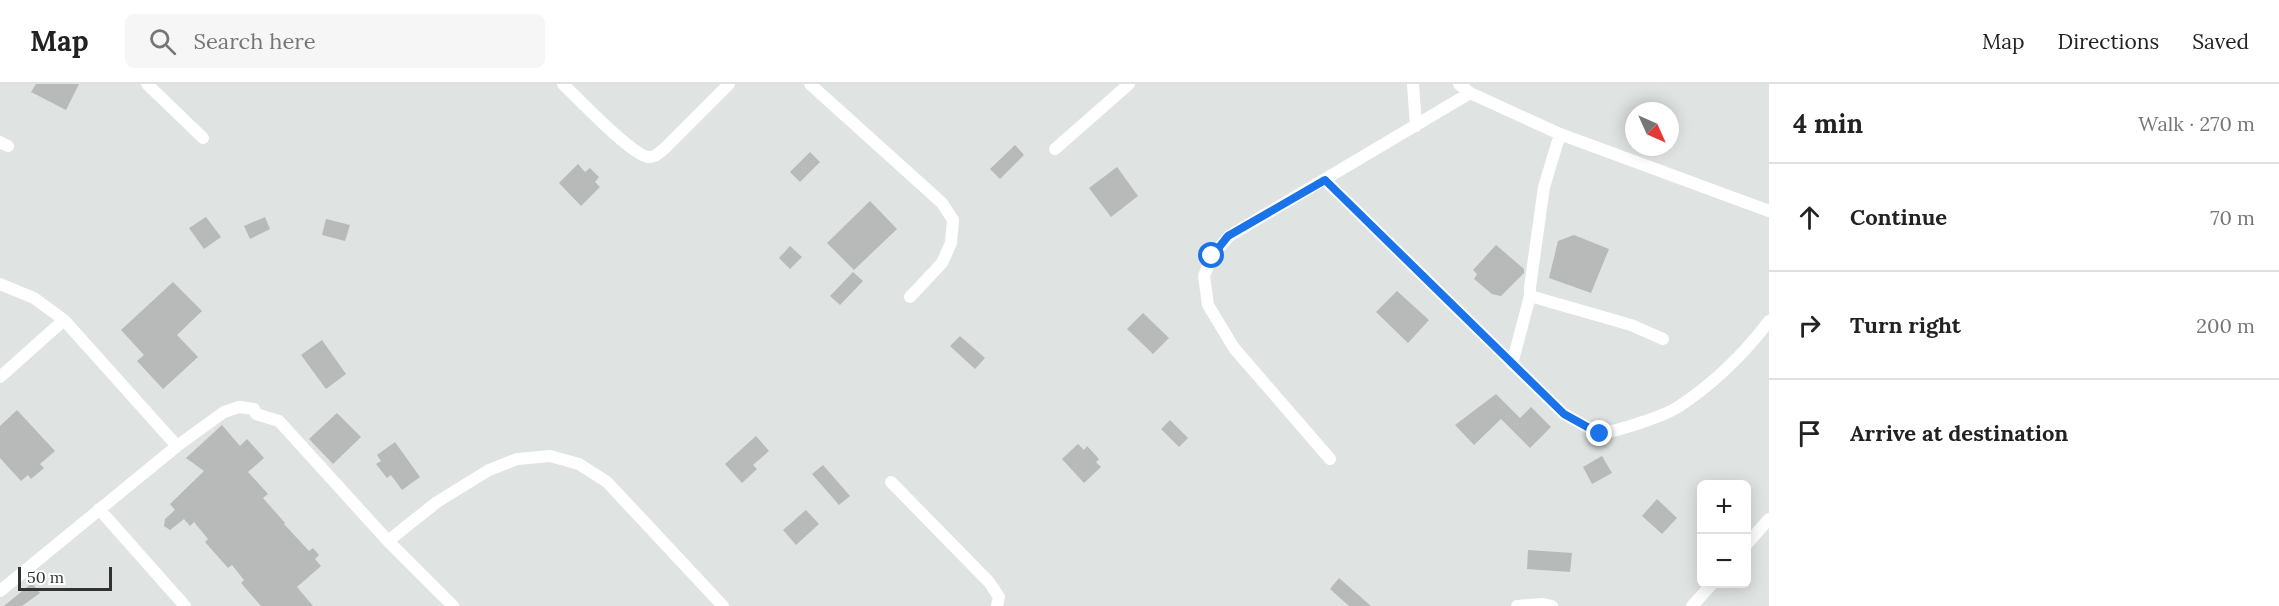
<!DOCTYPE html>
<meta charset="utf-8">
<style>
:root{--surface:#fff;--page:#f6f6f6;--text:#222;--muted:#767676;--line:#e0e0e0}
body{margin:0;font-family:Lora,serif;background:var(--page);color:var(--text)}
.controls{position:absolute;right:18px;bottom:18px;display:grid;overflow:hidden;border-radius:9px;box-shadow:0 3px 15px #0003}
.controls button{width:54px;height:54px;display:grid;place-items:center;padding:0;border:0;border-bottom:2px solid var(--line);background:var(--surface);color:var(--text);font:30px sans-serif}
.compass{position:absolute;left:1625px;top:18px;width:54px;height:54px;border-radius:50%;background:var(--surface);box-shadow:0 3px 15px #0003;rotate:135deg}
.scale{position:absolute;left:18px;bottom:15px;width:94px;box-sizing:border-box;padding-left:6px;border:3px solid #313231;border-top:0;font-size:16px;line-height:21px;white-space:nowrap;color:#313231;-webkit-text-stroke:4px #fff;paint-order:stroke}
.stop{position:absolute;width:18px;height:18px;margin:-14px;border:4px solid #1a73e8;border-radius:50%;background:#fff}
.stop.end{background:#1a73e8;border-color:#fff;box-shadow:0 2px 6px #0008}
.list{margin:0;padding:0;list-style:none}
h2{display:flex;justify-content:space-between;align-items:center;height:78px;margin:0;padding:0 24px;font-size:26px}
h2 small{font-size:20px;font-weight:400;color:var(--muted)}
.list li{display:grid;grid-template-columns:39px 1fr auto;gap:18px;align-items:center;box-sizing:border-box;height:108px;padding:0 24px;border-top:2px solid var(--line)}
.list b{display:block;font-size:22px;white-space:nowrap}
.list em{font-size:20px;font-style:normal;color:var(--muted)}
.icon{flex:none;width:33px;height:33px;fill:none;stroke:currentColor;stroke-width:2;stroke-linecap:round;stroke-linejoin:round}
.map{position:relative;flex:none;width:1769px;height:522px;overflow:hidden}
header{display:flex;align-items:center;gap:36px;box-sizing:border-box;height:84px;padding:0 30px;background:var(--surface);border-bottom:2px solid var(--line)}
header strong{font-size:28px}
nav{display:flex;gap:33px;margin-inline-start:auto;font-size:21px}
.search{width:420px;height:54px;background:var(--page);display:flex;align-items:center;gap:15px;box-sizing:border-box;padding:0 21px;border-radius:9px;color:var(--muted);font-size:22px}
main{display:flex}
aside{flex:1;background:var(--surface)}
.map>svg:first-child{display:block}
.building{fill:#b7bab8}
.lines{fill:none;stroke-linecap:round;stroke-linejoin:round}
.street{stroke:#fff;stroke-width:12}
.route{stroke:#1a73e8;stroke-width:8}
</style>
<header>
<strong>Map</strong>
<div class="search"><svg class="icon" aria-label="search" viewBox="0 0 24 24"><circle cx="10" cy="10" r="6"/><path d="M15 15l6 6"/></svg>Search here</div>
<nav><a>Map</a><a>Directions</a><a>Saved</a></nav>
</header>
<main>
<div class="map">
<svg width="1769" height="522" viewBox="0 0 1769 522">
<rect width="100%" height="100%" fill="#dfe3e1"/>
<path class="building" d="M36,0H79L66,26L31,8Z
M1015,61L1024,71L1000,95L990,85Z
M810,68L820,78L800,98L790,88Z
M578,80L585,88L590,84L599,93L595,98L600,103L581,122L559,99Z
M1117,83L1138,112L1111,133L1089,104Z
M870,117L897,145L854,186L827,159Z
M206,133L221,153L204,165L189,144Z
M265,133L270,145L250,155L244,142Z
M326,135L350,141L345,157L322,151Z
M1574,151L1609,165L1591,209L1549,194L1558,157Z
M1496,161L1524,185V189L1501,212L1492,210L1474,195L1477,190L1473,186Z
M790,162L802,173L790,185L779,174Z
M853,188L863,197L840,221L830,212Z
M173,198L202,227L177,251L198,273L163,305L137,277L144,271L121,246Z
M1397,207L1429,236L1408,259L1376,228Z
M1143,229L1169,254L1153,270L1127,245Z
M960,252L985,274L975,285L950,262Z
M322,256L346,290L326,305L301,271Z
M1496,310L1520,334L1531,323L1551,343L1530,364L1501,335L1474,361L1455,341Z
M17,326L55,367L40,380L44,384L31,395L28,391L21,397L0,374V342Z
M337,329L361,353L333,380L309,355Z
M1170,336L1188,354L1179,363L1161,345Z
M222,341L240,362L247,355L264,374L248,388L268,410L263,414L285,439L284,440L309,467L313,464L319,471L315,475L321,482L297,503L313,522H261L241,499L244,496L232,481L228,484L205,458L208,455L194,438L190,442L184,435L170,446L164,442L165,435L175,426L170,420L204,387L186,374Z
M756,352L769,367L753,381L757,385L742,399L725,380Z
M395,358L420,393L402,406L391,391L387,394L376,380L381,377L377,371Z
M1078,360L1084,366L1087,362L1099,375L1096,378L1101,383L1084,399L1062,375Z
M1602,372L1612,389L1592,400L1583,383Z
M823,381L850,412L839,421L812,390Z
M1657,415L1677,434L1662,450L1642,432Z
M806,426L819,440L796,461L783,446Z
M1528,466L1572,469L1570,488L1527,485Z
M1339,494L1371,522H1349L1330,505Z
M32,499L40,509L22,522H4Z"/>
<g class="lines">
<path class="street" d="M147,0L203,54
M563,0C578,14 630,70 648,73C654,74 659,69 664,65L729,0
M810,0L942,119L953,136L951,159L942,179L910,213
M1413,0L1416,42
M1459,0L1470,9L1560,50L1769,127
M1560,50L1544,103L1530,203V212L1631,241L1663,255
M0,58L8,62
M1055,65L1129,0
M1325,96L1564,330L1600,350C1620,346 1662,333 1678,323C1713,300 1744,270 1769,237
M0,200L34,214L64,236L177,362
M1512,280L1530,212
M0,293L64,236
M1330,375L1234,264L1208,221L1204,192L1212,172L1229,152L1470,9
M891,398L989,498L999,513L997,522
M99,425L185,522
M388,457L437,418L489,386L517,375L550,372L579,380L607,398L723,522
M1746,461L1769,435
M0,507L177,362L224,328L239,323L254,325L256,330L279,337L388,457L453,522
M1517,522L1543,520L1552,522
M1692,522L1712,500"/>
</g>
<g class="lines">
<path class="route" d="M1212,172L1228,152L1325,96L1564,330L1600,350"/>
</g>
</svg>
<div class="controls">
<button>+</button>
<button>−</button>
</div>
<svg class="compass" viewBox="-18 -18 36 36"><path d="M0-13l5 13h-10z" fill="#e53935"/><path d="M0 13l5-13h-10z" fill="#767676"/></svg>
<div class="scale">50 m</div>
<div class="stop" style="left:1212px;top:172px"></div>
<div class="stop end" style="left:1600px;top:350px"></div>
</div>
<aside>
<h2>4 min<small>Walk · 270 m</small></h2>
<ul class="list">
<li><svg class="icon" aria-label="ahead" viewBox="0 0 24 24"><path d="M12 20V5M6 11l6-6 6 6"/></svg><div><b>Continue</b></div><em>70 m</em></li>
<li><svg class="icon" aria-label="right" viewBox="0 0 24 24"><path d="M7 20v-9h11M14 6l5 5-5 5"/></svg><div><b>Turn right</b></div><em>200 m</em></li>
<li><svg class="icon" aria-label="arrive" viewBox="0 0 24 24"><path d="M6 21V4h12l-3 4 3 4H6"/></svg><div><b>Arrive at destination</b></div></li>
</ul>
</aside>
</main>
